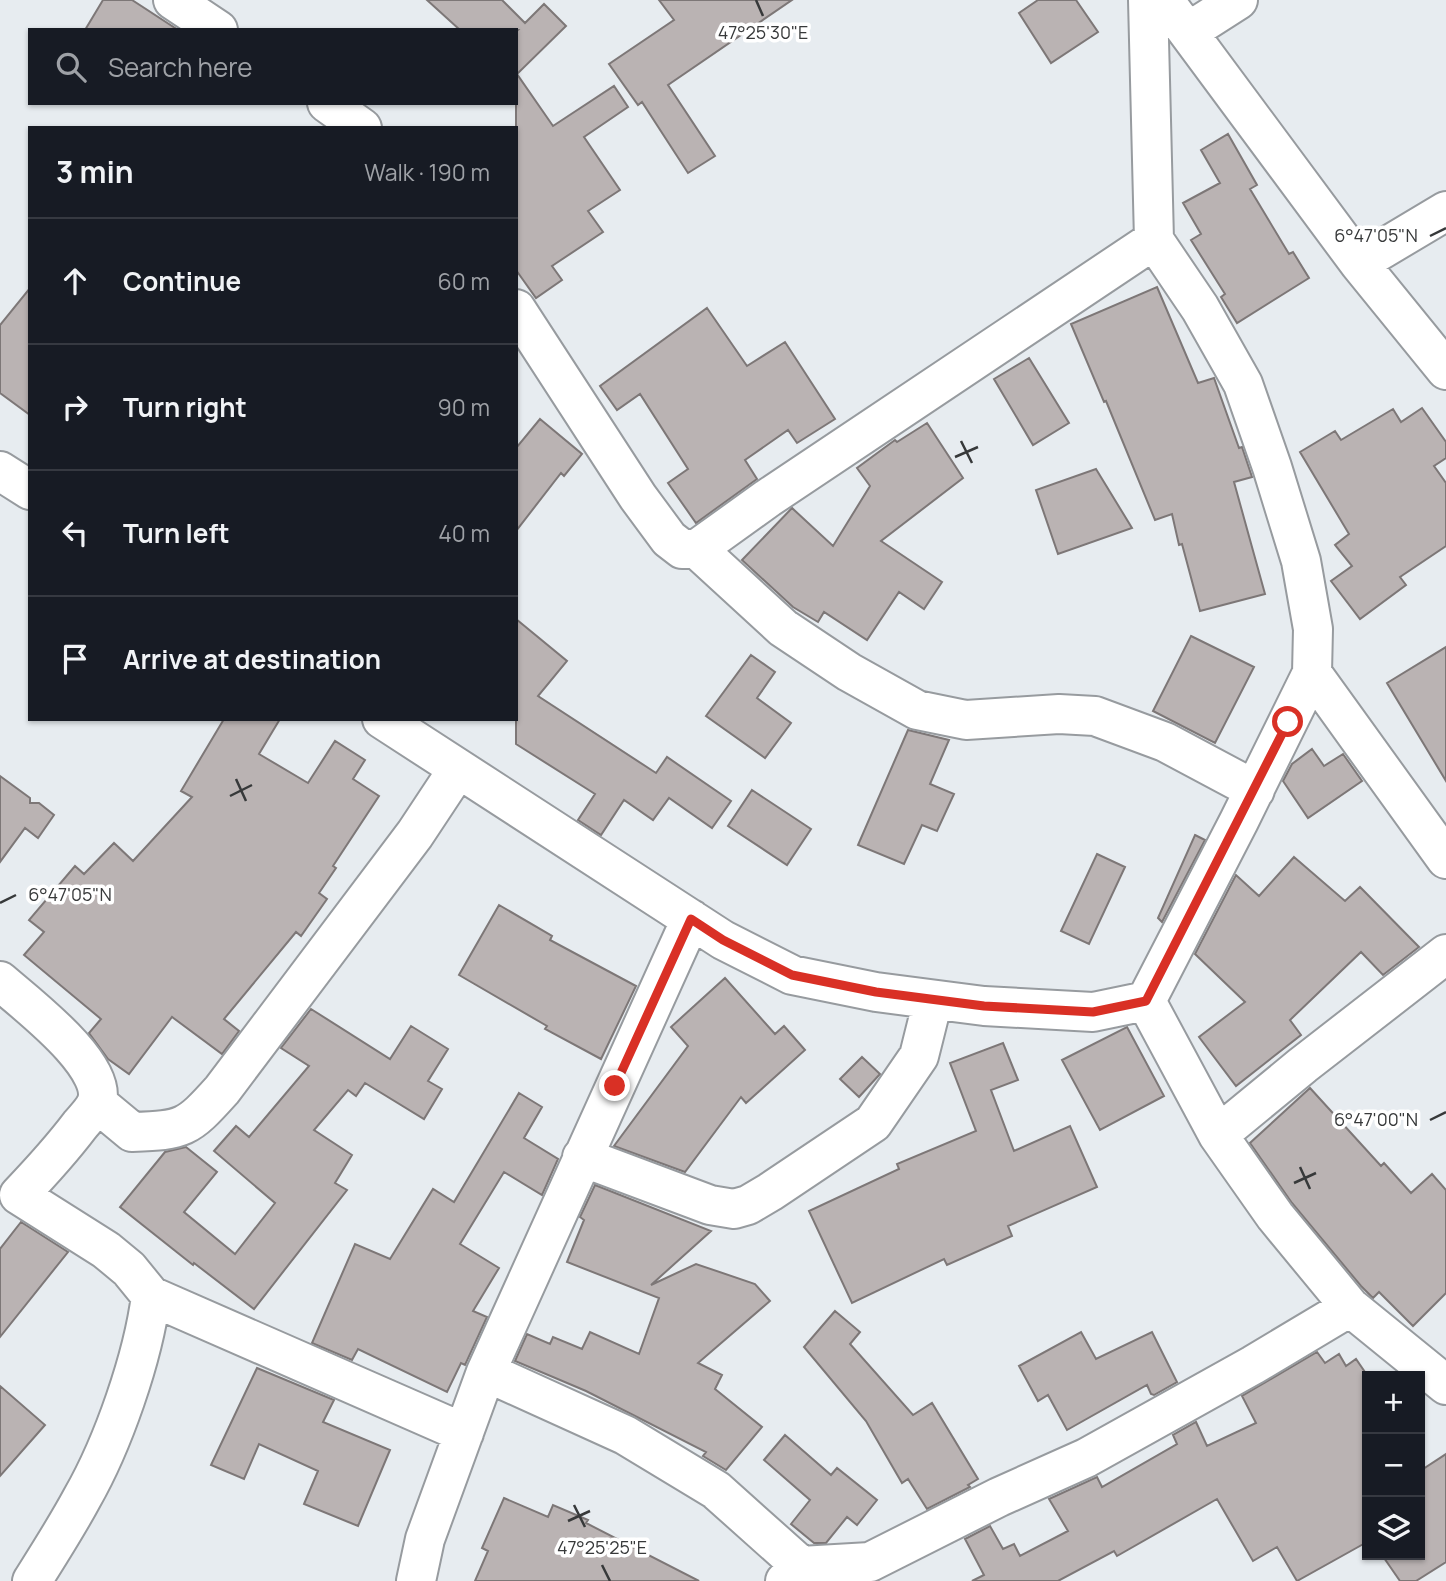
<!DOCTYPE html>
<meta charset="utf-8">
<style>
:root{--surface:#171b24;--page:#20242c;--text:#f1f3f6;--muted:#9ea1a6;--line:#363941}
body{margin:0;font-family:Manrope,sans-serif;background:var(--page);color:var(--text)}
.controls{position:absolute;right:21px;bottom:21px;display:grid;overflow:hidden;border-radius:0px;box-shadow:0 2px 5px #0004}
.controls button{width:63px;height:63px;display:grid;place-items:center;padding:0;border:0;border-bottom:2px solid var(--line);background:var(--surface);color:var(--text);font:35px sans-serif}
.stop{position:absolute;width:21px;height:21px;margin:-16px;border:5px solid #d93025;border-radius:50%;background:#fff}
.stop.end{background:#d93025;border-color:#fff;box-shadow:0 2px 7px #0008}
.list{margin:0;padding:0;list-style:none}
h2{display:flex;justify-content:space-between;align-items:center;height:91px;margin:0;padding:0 28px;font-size:30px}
h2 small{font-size:23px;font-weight:400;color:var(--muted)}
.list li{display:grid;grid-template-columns:46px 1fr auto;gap:21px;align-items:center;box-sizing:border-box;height:126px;padding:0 28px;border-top:2px solid var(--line)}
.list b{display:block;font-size:26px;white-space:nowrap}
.list em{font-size:23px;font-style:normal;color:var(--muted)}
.icon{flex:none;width:38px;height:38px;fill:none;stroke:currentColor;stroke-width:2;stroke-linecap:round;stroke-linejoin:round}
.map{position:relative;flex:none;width:1446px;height:1581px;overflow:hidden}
.search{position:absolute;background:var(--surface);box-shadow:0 2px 5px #0004;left:28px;top:28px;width:490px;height:77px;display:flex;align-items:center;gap:18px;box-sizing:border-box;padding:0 24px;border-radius:0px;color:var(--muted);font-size:26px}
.panel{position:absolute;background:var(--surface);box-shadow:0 2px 5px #0004;left:28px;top:126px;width:490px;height:595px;border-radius:0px}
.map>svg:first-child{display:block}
.building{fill:#bab3b3;stroke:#7d7777;stroke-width:2}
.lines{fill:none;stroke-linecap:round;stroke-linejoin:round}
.minor-casing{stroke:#979b9f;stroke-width:42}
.minor{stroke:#fff;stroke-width:38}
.route{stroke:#d93025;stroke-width:9}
.ticks{fill:none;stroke:#37393a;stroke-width:2.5}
.ticks-label{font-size:18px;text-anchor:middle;fill:#37393a;stroke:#fff;stroke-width:7;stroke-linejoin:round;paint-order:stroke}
</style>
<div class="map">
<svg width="1446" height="1581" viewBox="0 0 1446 1581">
<rect width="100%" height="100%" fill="#e7ecf0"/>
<path class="building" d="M103,0H132L178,30H85Z
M427,0H502L525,23L544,4L566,26L517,74L553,126L614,86L628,107L584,137L620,190L588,211L603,232L552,266L562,280L536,298L516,270V32L518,30H460Z
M659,0H792L668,85L715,156L688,173L642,102L638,105L609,64L674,20Z
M1038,0H1076L1098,32L1051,63L1019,13Z
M1228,134L1257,185L1250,189L1289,254L1293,252L1309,278L1237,323L1221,297L1225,294L1191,240L1201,234L1183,203L1220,183L1201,150Z
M1157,287L1198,383L1214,378L1239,448L1242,447L1252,477L1234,482L1265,594L1200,611L1182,544L1179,545L1172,514L1155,520L1106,401L1104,402L1071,324Z
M30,288V415L0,393V325Z
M707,308L747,366L785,342L835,419L797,443L788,430L745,460L757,479L696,523L668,483L688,469L640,394L617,410L600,386Z
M1029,358L1069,423L1033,445L994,379Z
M1422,408L1446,442V458L1434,466L1446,483V546L1400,577L1406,585L1360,619L1331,581L1352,566L1335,545L1349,534L1300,452L1335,431L1341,440L1393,409L1401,422Z
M540,419L582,454L564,476L561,473L516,531V448Z
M927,423L963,478L881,541L942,582L924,609L899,592L867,640L824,612L818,622L793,607L742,560L792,508L833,546L870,486L857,468L895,440L897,442Z
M1096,469L1132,528L1058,554L1036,490Z
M516,619L567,661L538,696L656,773L667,757L731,801L712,828L669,798L653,820L624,800L601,835L578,820L595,794L516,744Z
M1191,636L1254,667L1215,743L1153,711Z
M1446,647V781L1387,683Z
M751,655L775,672L757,698L791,723L765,758L706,716Z
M224,719H280L259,754L308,783L335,741L365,760L353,779L379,796L333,866L336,868L319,893L327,899L301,936L296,932L224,1019L239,1031L222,1054L172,1017L129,1074L108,1059L89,1033L101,1019L24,955L44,932L29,920L75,866L84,874L114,843L133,861L192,797L181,791Z
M908,730L949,740L930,784L954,794L937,831L922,825L904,864L858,845Z
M1312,749L1324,766L1343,754L1362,781L1308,818L1283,781L1292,764Z
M0,776L30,798V803H39L54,815L38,838L25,828L0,862Z
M752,790L811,829L787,865L728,826Z
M1195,835L1205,840L1162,922L1158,918Z
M1097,854L1125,867L1089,944L1061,931Z
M1294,857L1345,901L1360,887L1419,947L1383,975L1361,952L1290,1020L1301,1035L1236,1086L1199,1037L1245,1002L1195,954L1236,875L1259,896Z
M499,905L552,936L550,940L636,986L601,1059L545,1029L547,1026L459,975Z
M725,978L775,1034L784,1026L805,1050L746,1103L741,1097L685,1172L614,1146L688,1046L671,1027Z
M311,1009L390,1059L411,1026L448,1049L428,1081L442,1089L424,1119L365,1083L356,1096L348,1090L314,1130L352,1155L335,1183L347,1190L254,1309L194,1263L193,1265L120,1207L165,1152L186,1147L217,1172L184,1212L235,1254L275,1203L214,1151L236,1126L249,1137L309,1066L281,1048Z
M1127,1027L1164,1096L1100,1130L1062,1060Z
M1003,1043L1018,1080L991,1090L1014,1151L1070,1126L1097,1187L1008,1226L1012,1236L947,1265L944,1259L852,1303L809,1211L899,1169L897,1164L976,1131L950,1063Z
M862,1057L880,1074L859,1097L840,1079Z
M1310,1088L1381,1166L1384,1163L1411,1193L1432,1174L1446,1190V1293L1413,1326L1379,1292L1373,1298L1361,1286L1292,1203L1250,1143Z
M519,1093L542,1107L524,1138L558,1159L542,1195L504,1172L460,1244L499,1268L473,1311L487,1317L465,1365L461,1363L447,1392L358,1349L352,1360L312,1343L355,1244L390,1259L433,1189L454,1202Z
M595,1185L711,1231L651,1285L696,1264L755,1284L770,1301L698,1363L722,1375L715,1389L762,1427L726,1470L703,1456L706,1452L586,1391L515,1361L527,1334L550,1344L553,1337L582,1349L590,1332L639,1354L659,1298L567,1262L584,1220L580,1217Z
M21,1222L68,1252L0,1337V1249Z
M835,1311L860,1332L850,1344L913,1415L932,1403L978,1479L968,1485L970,1487L927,1509L908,1479L902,1483L866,1421L804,1347Z
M1081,1332L1096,1359L1152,1332L1177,1382L1154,1395L1151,1394L1147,1385L1067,1430L1048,1395L1038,1401L1019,1366Z
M1317,1352L1325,1363L1339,1354L1346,1366L1356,1359L1367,1375V1542L1297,1581L1277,1547L1253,1561L1217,1499L1117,1556L1114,1551L1058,1581H972L984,1575L965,1539L990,1526L1003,1549L1014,1544L1020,1556L1068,1531L1049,1499L1097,1477L1102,1487L1177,1444L1173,1435L1196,1422L1207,1446L1256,1423L1242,1396Z
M257,1368L334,1400L323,1422L390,1450L358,1526L304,1504L318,1471L259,1444L244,1479L211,1465Z
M0,1386L45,1425L0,1476Z
M785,1435L831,1475L837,1468L877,1500L857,1525L847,1517L826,1543H814L791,1524L810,1500L764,1460Z
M1446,1454V1562L1416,1581H1400L1382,1555H1420V1471Z
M504,1498L548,1517L553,1505L588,1520L586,1523L699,1581H475L488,1551L482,1548Z"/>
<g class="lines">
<defs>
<path id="minor" d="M173,0L218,30
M1148,0L1154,240L1200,308L1243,384L1272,467L1301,561L1313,629L1312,673L1446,859
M1164,0L1359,263L1446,370
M1188,32L1238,0
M327,103L362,128
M1359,263L1446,211
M516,309L638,497L669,539L682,549H697L768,498L1154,240
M0,471L30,490
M697,549L783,628L849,672L917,710L966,720L1059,714L1095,716L1165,742L1255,790
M382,719L723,940L792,975L876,992L984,1006L1093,1012L1146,1001L1239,821L1312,673
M0,981C24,1002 112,1068 96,1104C93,1111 85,1119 80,1125C61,1150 40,1173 19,1195L106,1250L129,1269L151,1296C143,1358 113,1444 82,1498C67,1526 49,1554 32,1581
M1146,1001L1218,1135L1275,1216L1350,1307L1446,1385
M97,1103L132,1132C184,1130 187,1129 222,1090L415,834L458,769
M1218,1135L1303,1065L1446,954
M582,1157L710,1205L734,1209L748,1205L770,1192L873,1123L919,1056L933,1000
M151,1296L464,1433
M486,1372L625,1435L716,1490L801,1566
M416,1581L425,1539L486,1372L691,919
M785,1581L801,1566L870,1562L999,1497L1086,1458L1253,1365L1350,1307"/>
</defs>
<use href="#minor" class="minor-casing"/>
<use href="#minor" class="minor"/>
</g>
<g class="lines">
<path class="route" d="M615,1086L691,919L723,940L792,975L876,992L984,1006L1093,1012L1146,1001L1288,722"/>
</g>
<path class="ticks" d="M756,0L763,16M1430,236L1446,228M961,441L972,463M955,457L978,447M236,779L246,801M230,796L252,785M0,903L16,895M1430,1120L1446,1112M1300,1167L1310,1189M1294,1183L1316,1173M574,1505L585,1527M568,1521L590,1511M602,1565L610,1581"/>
<g class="ticks-label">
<text x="763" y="39">47°25'30"E</text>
<text x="1376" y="242">6°47'05"N</text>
<text x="70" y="901">6°47'05"N</text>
<text x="1376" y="1126">6°47'00"N</text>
<text x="602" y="1554">47°25'25"E</text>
</g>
</svg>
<div class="controls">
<button>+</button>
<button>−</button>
<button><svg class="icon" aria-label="layers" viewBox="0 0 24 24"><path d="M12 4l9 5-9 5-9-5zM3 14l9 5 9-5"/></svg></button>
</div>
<div class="stop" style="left:1288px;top:722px"></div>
<div class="stop end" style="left:615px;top:1086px"></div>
<div class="search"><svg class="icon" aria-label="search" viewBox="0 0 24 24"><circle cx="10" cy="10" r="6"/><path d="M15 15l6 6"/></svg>Search here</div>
<section class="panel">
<h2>3 min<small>Walk · 190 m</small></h2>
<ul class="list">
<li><svg class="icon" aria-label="ahead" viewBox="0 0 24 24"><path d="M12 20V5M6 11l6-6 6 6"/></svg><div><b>Continue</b></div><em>60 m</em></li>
<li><svg class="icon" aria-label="right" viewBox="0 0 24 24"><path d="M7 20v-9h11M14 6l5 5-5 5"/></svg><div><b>Turn right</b></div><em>90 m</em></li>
<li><svg class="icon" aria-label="left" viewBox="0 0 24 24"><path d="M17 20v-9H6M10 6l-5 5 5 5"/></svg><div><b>Turn left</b></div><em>40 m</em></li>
<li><svg class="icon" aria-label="arrive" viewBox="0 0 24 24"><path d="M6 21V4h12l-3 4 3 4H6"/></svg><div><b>Arrive at destination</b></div></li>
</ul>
</section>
</div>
